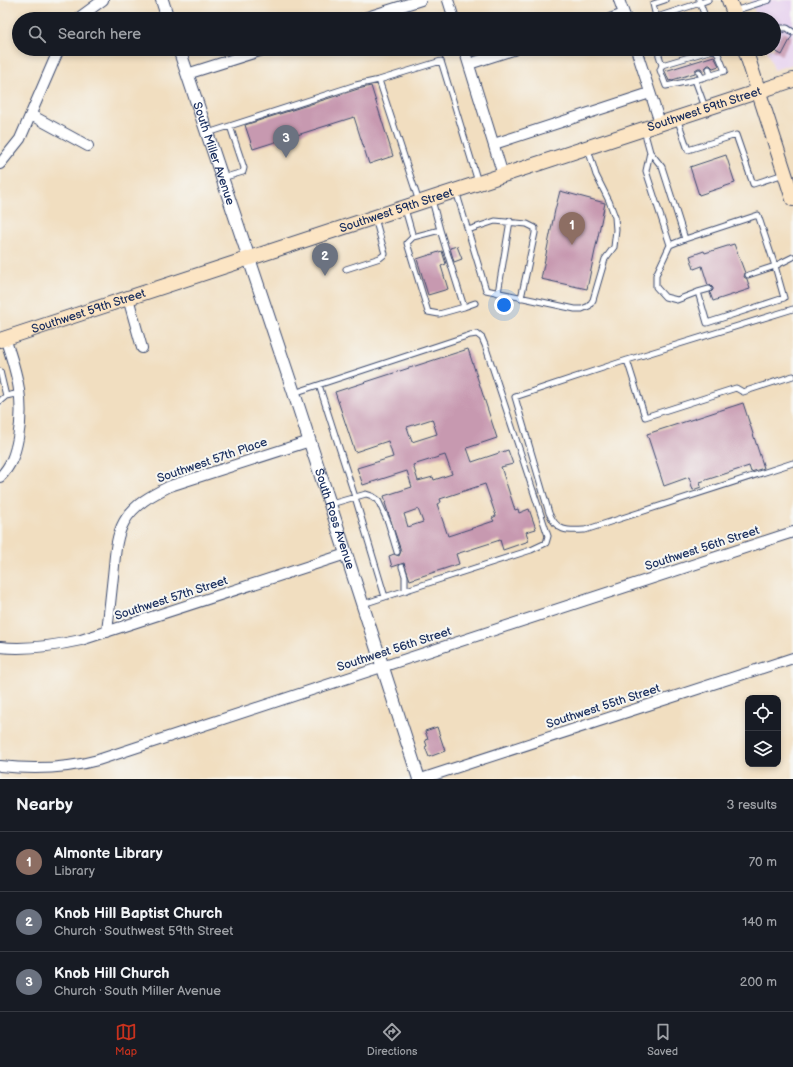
<!DOCTYPE html>
<meta charset="utf-8">
<style>
:root{--surface:#171b24;--page:#242831;--text:#f1f3f6;--muted:#9ea1a6;--line:#363941;--accent:#c8321e}
body{margin:0;font-family:"Balsamiq Sans",sans-serif;background:var(--page);color:var(--text)}
.controls{position:absolute;right:12px;bottom:12px;display:grid;overflow:hidden;border-radius:8px;box-shadow:0 2px 6px #0003}
.controls button{width:36px;height:36px;display:grid;place-items:center;padding:0;border:0;border-bottom:1px solid var(--line);background:var(--surface);color:var(--text);font:20px sans-serif}
.you{position:absolute;left:504px;top:305px;width:14px;height:14px;margin:-10px;border:3px solid #fff;border-radius:50%;background:#1a73e8;box-shadow:0 0 0 6px #1a73e833}
.badge{display:grid;place-items:center;width:26px;height:26px;border-radius:50%;background:var(--accent);color:#fff;font-size:13px;font-weight:700}
.pin{position:absolute;translate:-50% -33px;filter:drop-shadow(0 1px 2px #0008)}
.pin::after{content:'';position:absolute;top:21px;width:14px;height:12px;background:inherit;clip-path:polygon(0 0,100% 0,50% 100%)}
.list{margin:0;padding:0;list-style:none}
h2{display:flex;justify-content:space-between;align-items:center;height:52px;margin:0;padding:0 16px;font-size:17px}
h2 small{font-size:13px;font-weight:400;color:var(--muted)}
.list li{display:grid;grid-template-columns:26px 1fr auto;gap:12px;align-items:center;box-sizing:border-box;height:60px;padding:0 16px;border-top:1px solid var(--line)}
.list b{display:block;font-size:15px;white-space:nowrap}
.list p{margin:0;font-size:13px;white-space:nowrap;color:var(--muted)}
.list em{font-size:13px;font-style:normal;color:var(--muted)}
.icon{flex:none;width:22px;height:22px;fill:none;stroke:currentColor;stroke-width:2;stroke-linecap:round;stroke-linejoin:round}
.map{position:relative;flex:none;width:793px;height:779px;overflow:hidden}
.search{position:absolute;background:var(--surface);box-shadow:0 2px 6px #0003;left:12px;right:12px;top:12px;height:44px;display:flex;align-items:center;gap:10px;box-sizing:border-box;padding:0 14px;border-radius:22px;color:var(--muted);font-size:15px}
.sheet{height:232px;background:var(--surface)}
nav{display:flex;justify-content:space-around;align-items:center;box-sizing:border-box;height:56px;border-top:1px solid var(--line);background:var(--surface);font-size:11px;color:var(--muted)}
nav a{display:grid;justify-items:center;gap:2px}
nav .on{color:var(--accent)}
.map>svg:first-child{display:block}
.built{fill:#e7d2ef}
.building{fill:#c799b0;fill-rule:evenodd}
.lines{fill:none;stroke-linecap:round;stroke-linejoin:round}
.service-casing{stroke:#3b496d;stroke-width:7}
.minor-casing{stroke:#3b496d;stroke-width:12}
.tertiary-casing{stroke:#3b496d;stroke-width:14}
.secondary-casing{stroke:#3b496d;stroke-width:16}
.service{stroke:#fff;stroke-width:5}
.minor{stroke:#fff;stroke-width:10}
.tertiary{stroke:#fff;stroke-width:12}
.secondary{stroke:#fce5c4;stroke-width:14}
.labels{text-anchor:middle;stroke-width:4;stroke-linejoin:round;paint-order:stroke}
.street-label{font-size:12px;fill:#1b2f5e;stroke:#f6f6f2}
</style>
<div class="map">
<svg width="793" height="779" viewBox="0 0 793 779">
<rect width="100%" height="100%" fill="#f6f6f2"/>
<filter id="ink" filterUnits="userSpaceOnUse"><feTurbulence type="fractalNoise" baseFrequency=".025" numOctaves="2"/><feDisplacementMap in="SourceGraphic" scale="8" xChannelSelector="R" yChannelSelector="G"/><feConvolveMatrix kernelMatrix="1 2 1 2 8 2 1 2 1" color-interpolation-filters="sRGB"/></filter>
<filter id="wash" filterUnits="userSpaceOnUse"><feTurbulence type="fractalNoise" baseFrequency=".012" numOctaves="4" result="noise"/><feDisplacementMap in="SourceGraphic" scale="16" xChannelSelector="R" yChannelSelector="G"/><feGaussianBlur stdDeviation="0.9" result="paint"/><feColorMatrix in="noise" values="0 0 0 0 0 0 0 0 0 0 0 0 0 0 0 0 0 1.4 0 .05"/><feComposite in="paint" operator="in"/></filter>
<g filter="url(#wash)">
<rect width="100%" height="100%" fill="#f1dec0"/>
<path class="built" d="M751,0H793V64L774,70L767,49H774V19H757Z"/>
<g id="blocks">
<path class="building" d="M783,32L792,36L782,55L773,50Z
M714,56L719,66L713,68L710,65H708L705,68V70L703,71L701,68H698L695,70V73L669,81L665,71Z
M371,86L393,156L369,164L354,117L253,149L245,125L358,89Z
M726,155L735,183L699,195L690,167Z
M560,191L605,203L587,289L541,279L555,210Z
M734,244L745,273L744,277L747,279L750,289L713,301L710,293L713,290V288L710,285H708L702,266L694,269L690,256L704,251L705,253Z
M457,246L462,259L454,262L450,248Z
M442,251L446,264L441,266L448,289L428,295L417,259Z
M468,349L497,438L467,448L472,462L508,450L513,464L501,467L515,510L518,509L519,513L529,509L536,529L526,532L529,541L503,550L500,540L456,554L459,564L410,580L404,563L392,567L389,556L394,554L399,556L401,551L385,503L386,502L384,496L412,487L407,471L363,485L357,468L393,457L388,441L355,452L335,392ZM432,419L437,434L412,442L407,427ZM445,455L452,474L434,480L433,477L418,481L413,465ZM485,484L496,516L492,518L494,521L448,536L437,504L441,502L440,499ZM418,509L423,522L408,527L404,514Z
M743,403L764,468L751,472L749,466L700,482L701,487L693,490L689,477L664,486L647,434Z
M437,727L445,751L429,757L425,747L427,746L425,740L428,739L425,731Z"/>
</g>
</g>
<g filter="url(#ink)">
<use href="#blocks" fill-opacity="0" stroke="#3b496d" stroke-width="1"/>
<g class="lines">
<defs>
<path id="service" d="M734,11L769,0
M656,17L653,4L665,0
M651,19L700,3L699,0
M706,19L700,3L708,0
M774,28H787L793,32
M657,49L662,65
M709,69L711,76
M699,72L702,78
M695,80L666,86L660,70L662,65L716,49
M705,107L695,80L725,71L716,49
M677,118L688,150L736,135L753,184L784,174
M644,130L650,152
M208,133L356,85L379,80
M222,178L243,172L244,168L230,126
M456,191L486,290L575,309H582L589,306L593,300L605,259L614,247L616,230L615,217L609,201L596,175L588,149
M432,200L440,230L464,307L475,303
M419,202L379,80L441,61L478,182
M405,209L413,237L407,243L428,312L439,314L464,307
M468,230L495,221L527,224L535,228V233L521,298
M413,237L440,230
M670,245L685,239
M346,269L380,258L385,254L375,218
M748,275L775,266L758,215L685,239L662,167L650,152L646,171L670,245L656,275V287L665,297L677,300L698,292L707,323L784,298L775,266L793,257
M698,292L709,289
M498,293L510,221
M793,309L621,362L515,397L549,513C557,532 567,531 585,530L793,463
M627,360L645,417L736,388L743,392L793,376
M0,371L6,396L20,393
M319,385L355,497L385,597
M294,393L470,335L477,334L482,338L485,345L548,536L546,543L531,550L363,604
M0,401L6,396
M331,504L366,494L372,496L378,500L388,522L397,552
M402,567L405,576V591"/>
<path id="minor" d="M448,0L454,19
M619,0L626,19
M77,19L103,0
M361,19L421,0
M610,19L624,14
M464,49L503,175
M636,49L660,123
M469,64L516,49
M187,74L266,49
M31,115L88,146
M494,144L650,93
M0,164L20,139L59,49
M128,298L142,348
M0,477C11,466 15,454 18,438C25,401 17,373 5,338
M107,632C109,614 111,595 113,576C115,559 115,538 124,522C134,504 152,495 170,486L310,441
M0,647C28,650 54,646 81,640L346,554
M0,766C34,770 65,769 98,760L793,532
M421,779L793,658"/>
<g id="tertiary">
<path d="M162,0L168,19"/>
<path id="s1" d="M179,49L294,393L419,779"/>
</g>
<g id="secondary">
<path d="M729,0L736,19"/>
<path d="M745,49L793,199"/>
<path id="s2" d="M0,340L793,80"/>
</g>
</defs>
<use href="#service" class="service-casing"/>
<use href="#minor" class="minor-casing"/>
<use href="#tertiary" class="tertiary-casing"/>
<use href="#secondary" class="secondary-casing"/>
<use href="#service" class="service"/>
<use href="#minor" class="minor"/>
<use href="#tertiary" class="tertiary"/>
<use href="#secondary" class="secondary"/>
</g>
</g>
<g class="labels">
<g class="street-label">
<text dy="4" stroke="none"><textPath href="#s2" startOffset="741">Southwest 59th Street</textPath></text>
<text dy="4" stroke="none"><textPath href="#s1" startOffset="110">South Miller Avenue</textPath></text>
<text dy="4" stroke="none"><textPath href="#s2" startOffset="417">Southwest 59th Street</textPath></text>
<text dy="4" stroke="none"><textPath href="#s2" startOffset="93">Southwest 59th Street</textPath></text>
<text transform="translate(212 460) rotate(-19)" y="4">Southwest 57th Place</text>
<text dy="4" stroke="none"><textPath href="#s1" startOffset="495">South Ross Avenue</textPath></text>
<text transform="translate(702 548) rotate(-18)" y="4">Southwest 56th Street</text>
<text transform="translate(171 598) rotate(-18)" y="4">Southwest 57th Street</text>
<text transform="translate(394 649) rotate(-18)" y="4">Southwest 56th Street</text>
<text transform="translate(603 706) rotate(-18)" y="4">Southwest 55th Street</text>
</g>
</g>
</svg>
<div class="controls">
<button><svg class="icon" aria-label="locate" viewBox="0 0 24 24"><circle cx="12" cy="12" r="6"/><path d="M12 2v4M12 18v4M2 12h4M18 12h4"/></svg></button>
<button><svg class="icon" aria-label="layers" viewBox="0 0 24 24"><path d="M12 4l9 5-9 5-9-5zM3 14l9 5 9-5"/></svg></button>
</div>
<div class="you"></div>
<div class="pin badge" style="left:572px;top:245px;background:#8d6e63">1</div>
<div class="pin badge" style="left:325px;top:276px;background:#6b7280">2</div>
<div class="pin badge" style="left:286px;top:158px;background:#6b7280">3</div>
<div class="search"><svg class="icon" aria-label="search" viewBox="0 0 24 24"><circle cx="10" cy="10" r="6"/><path d="M15 15l6 6"/></svg>Search here</div>
</div>
<section class="sheet">
<h2>Nearby<small>3 results</small></h2>
<ul class="list">
<li><span class="badge" style="background:#8d6e63">1</span><div><b>Almonte Library</b><p>Library</p></div><em>70 m</em></li>
<li><span class="badge" style="background:#6b7280">2</span><div><b>Knob Hill Baptist Church</b><p>Church · Southwest 59th Street</p></div><em>140 m</em></li>
<li><span class="badge" style="background:#6b7280">3</span><div><b>Knob Hill Church</b><p>Church · South Miller Avenue</p></div><em>200 m</em></li>
</ul>
</section>
<nav>
<a class="on"><svg class="icon" aria-label="map" viewBox="0 0 24 24"><path d="M3 6l6-2 6 2 6-2v14l-6 2-6-2-6 2zM9 4v14M15 6v14"/></svg>Map</a>
<a><svg class="icon" aria-label="directions" viewBox="0 0 24 24"><path d="M12 3l9 9-9 9-9-9zM9 14v-3h6M13 9l2 2-2 2"/></svg>Directions</a>
<a><svg class="icon" aria-label="saved" viewBox="0 0 24 24"><path d="M7 4h10v16l-5-4-5 4z"/></svg>Saved</a>
</nav>
